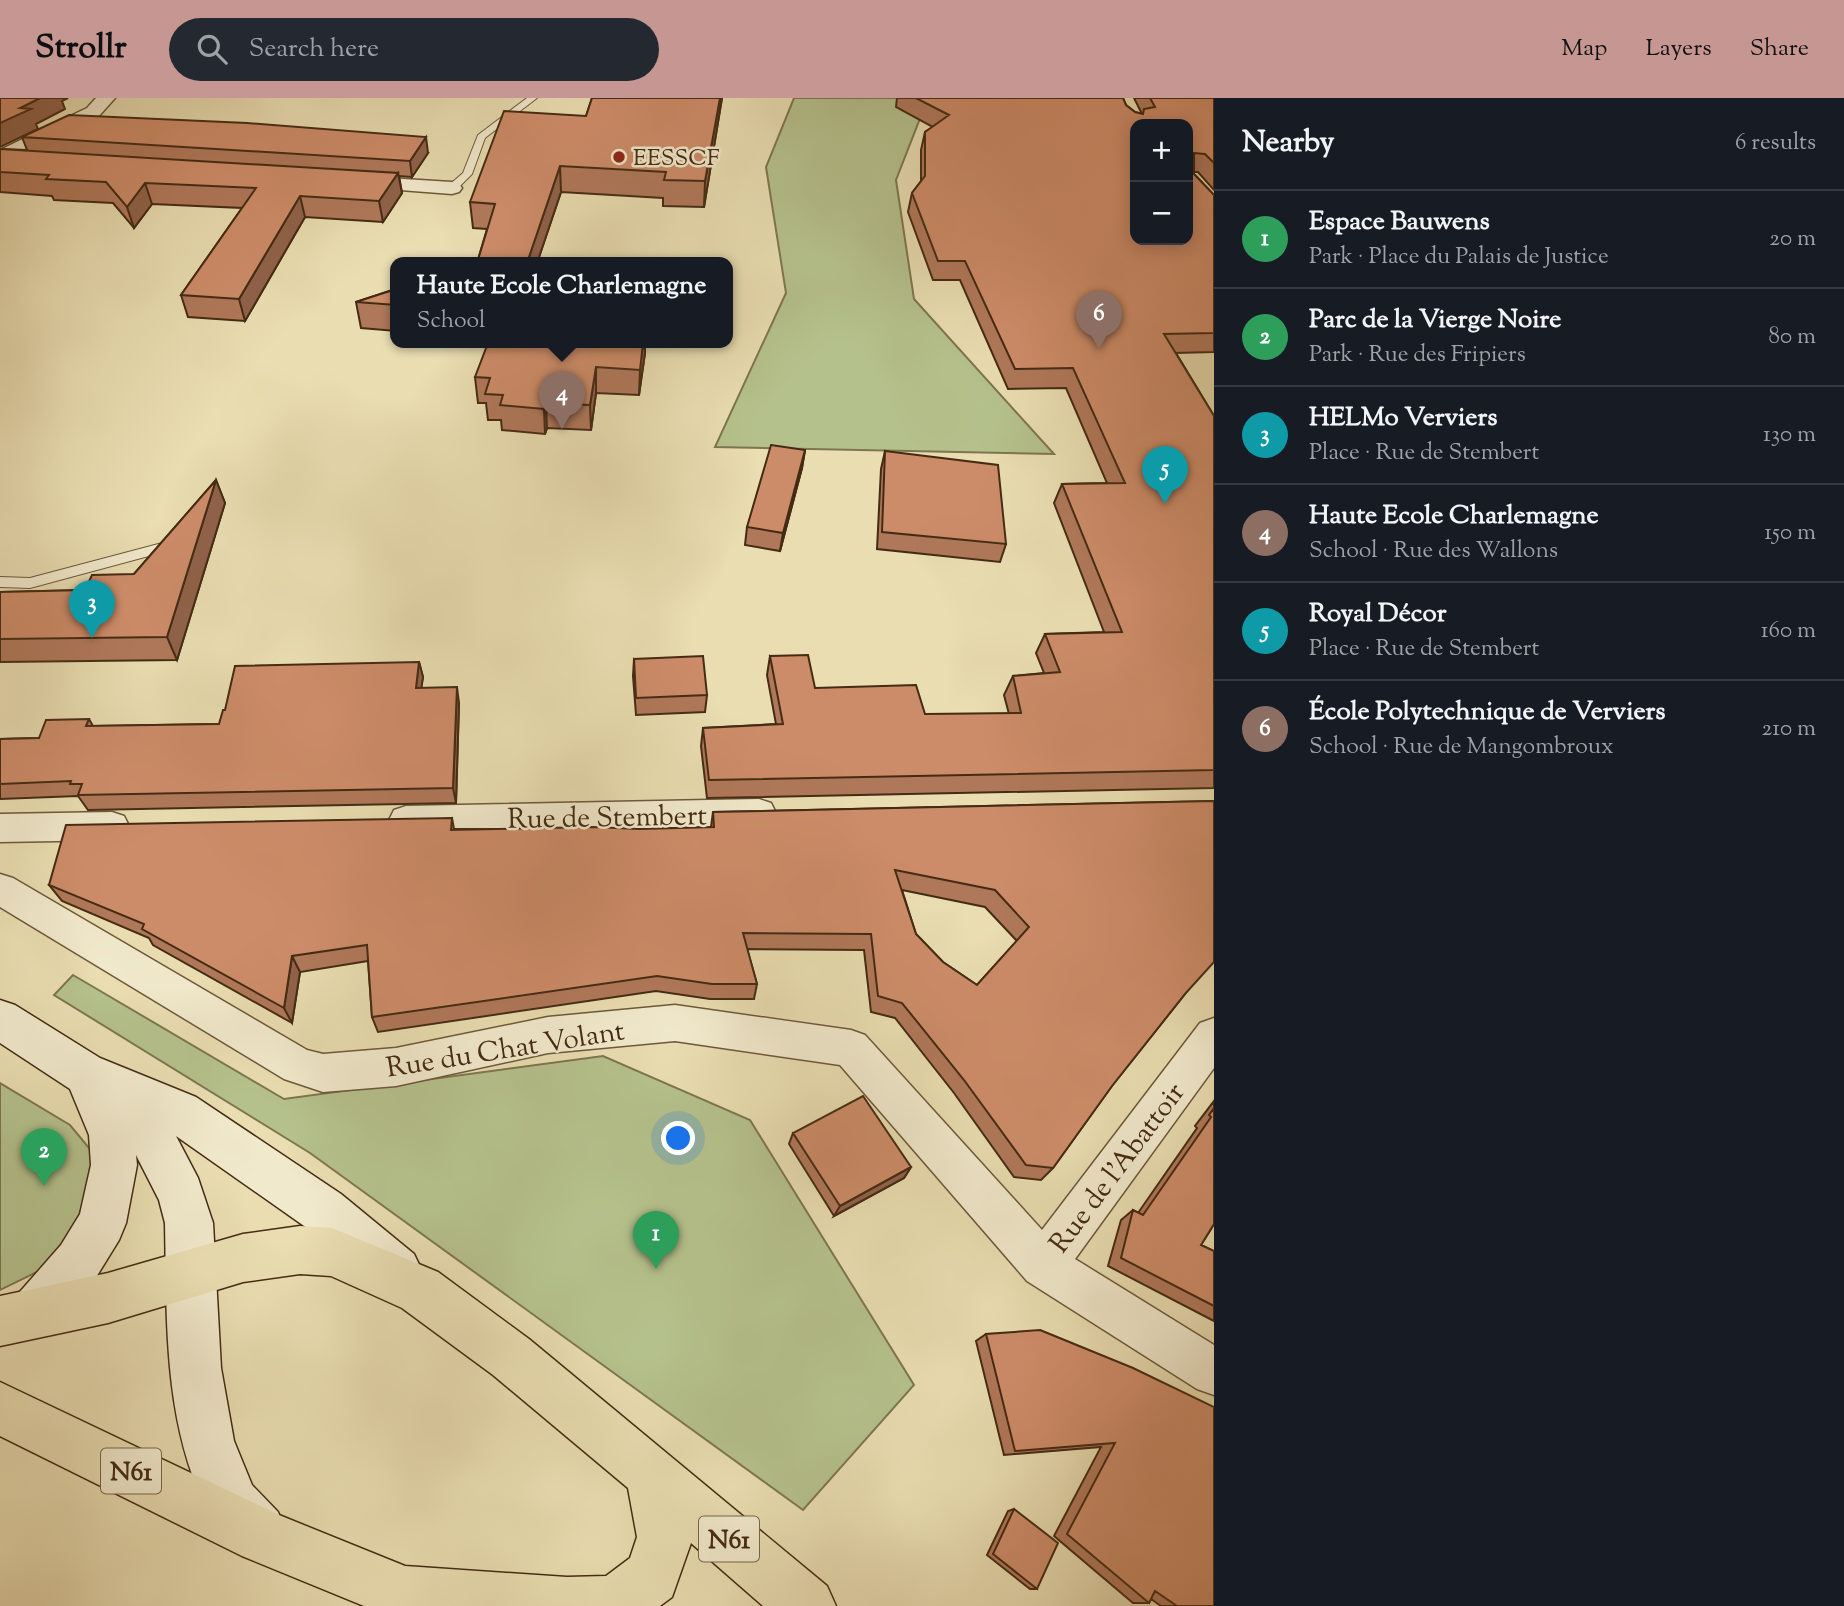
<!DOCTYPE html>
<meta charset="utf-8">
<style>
:root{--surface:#171b24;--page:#242831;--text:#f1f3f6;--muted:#9ea1a6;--line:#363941;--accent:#c59692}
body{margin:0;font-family:"Sorts Mill Goudy",serif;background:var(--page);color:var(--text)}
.controls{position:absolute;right:21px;top:21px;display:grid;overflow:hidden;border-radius:14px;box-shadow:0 4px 18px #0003}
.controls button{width:63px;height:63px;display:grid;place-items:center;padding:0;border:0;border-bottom:2px solid var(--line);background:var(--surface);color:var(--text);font:35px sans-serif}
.you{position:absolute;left:679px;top:1041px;width:24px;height:24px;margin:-18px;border:5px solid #fff;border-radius:50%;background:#1a73e8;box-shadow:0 0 0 10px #1a73e833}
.badge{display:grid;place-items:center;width:46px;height:46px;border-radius:50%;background:var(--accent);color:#fff;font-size:23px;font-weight:700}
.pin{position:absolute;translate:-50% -58px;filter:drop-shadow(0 2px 4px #0008)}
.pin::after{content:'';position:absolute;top:37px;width:24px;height:21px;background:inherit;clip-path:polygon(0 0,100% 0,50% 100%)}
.popup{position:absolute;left:390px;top:159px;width:343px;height:91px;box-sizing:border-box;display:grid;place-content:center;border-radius:14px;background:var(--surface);filter:drop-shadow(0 2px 5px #0005);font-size:23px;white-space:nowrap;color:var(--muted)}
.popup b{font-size:26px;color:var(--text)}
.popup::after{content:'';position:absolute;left:50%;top:100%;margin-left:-14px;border:14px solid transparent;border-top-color:var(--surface)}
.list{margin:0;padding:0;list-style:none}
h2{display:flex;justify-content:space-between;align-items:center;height:91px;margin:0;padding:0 28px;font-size:30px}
h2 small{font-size:23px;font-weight:400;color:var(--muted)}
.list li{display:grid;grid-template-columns:46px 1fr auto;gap:21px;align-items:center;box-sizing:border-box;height:98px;padding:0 28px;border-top:2px solid var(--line)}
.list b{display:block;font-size:26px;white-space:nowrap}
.list p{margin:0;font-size:23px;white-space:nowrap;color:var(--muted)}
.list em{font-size:23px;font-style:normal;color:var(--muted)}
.icon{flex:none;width:38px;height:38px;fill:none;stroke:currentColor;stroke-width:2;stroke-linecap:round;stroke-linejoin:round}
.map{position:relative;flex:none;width:1214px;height:1508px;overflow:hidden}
header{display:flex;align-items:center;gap:42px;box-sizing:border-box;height:98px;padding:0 35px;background:var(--accent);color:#111}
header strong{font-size:33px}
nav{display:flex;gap:38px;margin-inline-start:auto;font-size:24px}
.search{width:490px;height:63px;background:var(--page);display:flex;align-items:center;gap:18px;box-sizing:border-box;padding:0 24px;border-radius:38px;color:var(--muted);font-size:26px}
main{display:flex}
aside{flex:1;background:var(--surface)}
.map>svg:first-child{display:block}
.green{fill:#b5c18c;stroke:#7d7650;stroke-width:2}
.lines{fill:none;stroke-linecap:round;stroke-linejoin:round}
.lane-casing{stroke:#6e583b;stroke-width:2}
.street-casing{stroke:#6e583b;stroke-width:3}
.secondary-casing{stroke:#452b14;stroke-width:3}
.primary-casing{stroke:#452b14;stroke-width:3}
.lane{fill:#f1e9cc;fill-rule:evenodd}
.street{fill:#f1e9cc;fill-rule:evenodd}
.secondary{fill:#f1e9cc;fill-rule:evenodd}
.primary{fill:#e9ddb1;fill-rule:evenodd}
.wall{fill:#b0785a;stroke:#452b14;stroke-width:2;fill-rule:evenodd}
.shaded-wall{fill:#90624a;stroke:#452b14;stroke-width:2}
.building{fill:#cd8c69;stroke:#452b14;stroke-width:2;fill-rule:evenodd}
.poi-dot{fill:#8f2418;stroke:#f1e9cc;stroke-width:2.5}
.labels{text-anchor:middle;stroke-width:5;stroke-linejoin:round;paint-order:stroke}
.far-poi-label{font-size:23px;fill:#452b14;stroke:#f1e9cc;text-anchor:start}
.shield{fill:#f1e9cc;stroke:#79644b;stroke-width:2}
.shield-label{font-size:26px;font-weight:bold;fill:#452b14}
.street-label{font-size:28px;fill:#452b14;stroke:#f1e9cc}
</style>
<header>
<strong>Strollr</strong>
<div class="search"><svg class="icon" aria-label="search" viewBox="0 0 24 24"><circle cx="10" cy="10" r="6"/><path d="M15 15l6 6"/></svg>Search here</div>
<nav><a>Map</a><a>Layers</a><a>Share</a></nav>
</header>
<main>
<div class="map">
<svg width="1214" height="1508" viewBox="0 0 1214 1508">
<rect width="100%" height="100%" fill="#e9ddb1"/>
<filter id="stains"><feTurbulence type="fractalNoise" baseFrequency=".00286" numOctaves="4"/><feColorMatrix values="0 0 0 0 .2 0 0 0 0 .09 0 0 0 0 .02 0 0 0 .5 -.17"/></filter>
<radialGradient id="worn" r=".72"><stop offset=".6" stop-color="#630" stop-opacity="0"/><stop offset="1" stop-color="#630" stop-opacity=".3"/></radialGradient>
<path class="green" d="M794,0H928L896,82L914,201L1054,356L715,349L786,195L766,69Z
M73,877L284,1001L603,958L750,1022L914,1287L803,1412L310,1055L54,897Z
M0,985L70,1027L94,1056L84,1120L39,1173L0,1192Z"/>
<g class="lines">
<defs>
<path id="lane" d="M527,0H537L485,40L472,76L456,92H448V88L463,75L478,37Z
M166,444L171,446V452L30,490L0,489V479L30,480Z"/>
<path id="street" d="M96,0H115L99,18L0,65V52L87,10Z
M355,78L452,84L459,86L462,90L459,94L452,96L348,88L345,84L348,80Z
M759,701L771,705L776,715L771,725L759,729L406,736L394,732L389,722L394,712L406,708Z
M112,714L124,718L129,728L124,738L112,742L0,744V716Z
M0,776L13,780L307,952L323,956L396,950L548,919L675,907L851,932L865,937L1042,1132L1200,925L1214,920V970L1075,1161L1214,1247V1297L1197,1291L1027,1183L840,967L675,943L548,955L396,988L323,994L284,981L0,809Z"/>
<path id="secondary" d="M0,902L15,907L100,960L196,999L341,1096L414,1156L422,1173L414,1190L397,1198L380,1190L307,1130L176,1038L198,1080L213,1125L221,1270L234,1343L252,1387L278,1414L286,1434L278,1454L258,1462C252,1459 243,1457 238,1453C222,1442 212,1423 204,1406C163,1318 167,1220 165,1125L159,1102L136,1057L137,1067L126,1125L119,1142L95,1181L54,1232L36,1239L18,1232L11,1214L18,1196L61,1147L80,1116L91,1067L89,1037L70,991L0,945Z"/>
<path id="primary" d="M300,1128L332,1130L438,1174L529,1241L827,1488L836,1508H763L691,1445L672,1499L660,1508H364L242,1458L0,1338V1284L279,1417L405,1468L567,1479L606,1478L630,1460L637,1439L628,1390L493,1277L402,1210L331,1178L300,1176L243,1184L108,1225L0,1248V1198L108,1175L243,1136Z"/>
</defs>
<use href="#lane" class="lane-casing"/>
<use href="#street" class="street-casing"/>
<use href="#secondary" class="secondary-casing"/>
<use href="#primary" class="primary-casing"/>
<use href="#lane" class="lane"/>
<use href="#street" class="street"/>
<use href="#secondary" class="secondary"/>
<use href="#primary" class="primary"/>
</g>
<path class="wall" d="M592,0H722L704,109L663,108V100L561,94L537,165H477L487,131L473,130L470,104L586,18Z
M897,0H1123L1126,7L1135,14L1142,16L1134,0H1214V92L1198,74H1194V76L1214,97V254L1176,255L1214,318V690L707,700L701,648L703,630L776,626L767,577L770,558L815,590L925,616H1009L1004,597L1013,578L1044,575L1036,555L1045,536L1104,534L1054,405L1062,386L1107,385L1066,290L1008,291L960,182H933L908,114L912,95L921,83V52L925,34L933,29L896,9Z
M22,39L428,55L412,79L399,78L402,95L383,124L305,119L245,223L188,219L181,197L242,110L152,106L134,130L113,105L54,102L52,98L0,94V51L27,52Z
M396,191V233L361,230L356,204Z
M645,255L639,297L596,295L591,332L547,330L545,336L502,332L501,322H488L486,305H478L475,279Z
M805,352L802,370L780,453L745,447L747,429Z
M885,353L1006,446L1000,464L877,451L881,371Z
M216,382L225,405L177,562L0,564V494L85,492L134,476Z
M634,561L707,597L705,614L636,617L633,578Z
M419,564L423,579L421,590L459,605L456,705L88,712L78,698L0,701V641L39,640L89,621L93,628L219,626Z
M1214,703L1185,896L1112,988L1053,1070L1041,1082L1014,1079L954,995L895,920L871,914L864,852L747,851L757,886L754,901H710L656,893L378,934L372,919L368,863L300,874L292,925L153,847L149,840L62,803L49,787L452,720L454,731H640L711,729L713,714ZM902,792L985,809L1017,843L977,887L943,864L916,836Z
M1214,1003V1126L1201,1147L1214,1153V1223L1108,1168L1121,1122L1133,1112L1138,1115L1197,1030L1195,1028Z
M793,1035L911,1069L904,1080L834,1118L789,1046Z
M986,1236L1133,1270L1214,1508H1161L1151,1501L1149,1505H1133L1054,1438L1101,1349L1004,1357L976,1243Z
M1014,1411L1037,1491H1030L987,1457L1008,1413Z"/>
<path class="shaded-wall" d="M40,0H68L62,3L65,11L36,26L38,31L0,49V25L20,10Z
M720,0H722L704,109L705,83Z
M426,39L428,55L412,79L410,63Z
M560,68L561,94L537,165H527Z
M398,75L402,95L383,124L379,103Z
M145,85L152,106L134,130L127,109Z
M300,98L305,119L245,223L239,201Z
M643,245H645V255L639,297L640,272Z
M596,269V295L591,332L590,307Z
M546,305L547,330L545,336L544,311Z
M805,352L802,370L780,453L783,435Z
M216,382L225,405L177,562L167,539Z
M419,564L423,579L419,606L416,590Z
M457,589L459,605L456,705L453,690Z
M292,858L300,874L292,925L284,910Z
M911,1069L904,1080L834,1118L840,1108Z"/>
<path class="building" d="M0,0H40L20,10L31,11L0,25Z
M592,0H720L705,83L664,82L666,74L560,68L527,165H477L495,106L470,104L504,13L586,18Z
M916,0H1123L1126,7L1135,14L1143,16L1144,11L1155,9L1150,0H1214V65L1205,56L1194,55V76L1214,97V235L1164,236L1214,318V672L709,682L703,630L783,626L770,558L808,557L815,590L916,587L925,616L1021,615L1013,578L1060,574L1045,536L1122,534L1062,386L1125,385L1073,270L1015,271L965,163H938L912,95L925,78V34L949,17ZM1135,26H1188V142H1135Z
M69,17L247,25L426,39L410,63L22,39Z
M0,51L398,75L379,103L300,98L239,201L181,197L256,90L145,85L127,109L106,84L46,81L49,77L0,74Z
M396,191V207L356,204Z
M488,245H643L640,272L596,269L590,307L546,305L544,311L500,307L503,297L485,296L490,280L475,279Z
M771,347L805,352L783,435L747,429Z
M885,353L998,367L1006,446L882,434Z
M216,382L167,539L0,541V494L85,492L92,477L134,476Z
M703,558L707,597L636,600L634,561Z
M419,564L416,590L457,589L453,690L78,697L82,686H70L71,683L0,686V641L39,640L46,622L89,621L86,628L219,626L223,612H225L235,568Z
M1214,703V864L1185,896L1112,988L1053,1070L1026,1067L964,982L902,905L878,898L871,836L743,835L757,886H712L657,878L372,919L367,847L292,858L284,910L142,831L144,826L49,787L66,727L452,720L451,732L593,729L640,731L714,729L713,714ZM895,772L995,792L1029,829L977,887L943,864L916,836Z
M863,998L911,1069L840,1108L793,1035Z
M1214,1010V1126L1201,1147L1214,1153V1208L1121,1160L1133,1112L1143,1117L1211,1019L1209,1017Z
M1040,1232L1133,1270L1214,1309V1508H1177L1155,1493L1149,1505L1067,1436L1115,1345L1015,1353L986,1236Z
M1014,1411L1058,1445L1037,1491L993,1456Z"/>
<circle class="poi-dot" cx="619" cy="59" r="7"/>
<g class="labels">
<g class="far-poi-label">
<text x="633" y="67">EESSCF</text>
</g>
<g class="shield">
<rect x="101" y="1350.5" width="60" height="45" rx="5"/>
<rect x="699" y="1418.5" width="60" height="45" rx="5"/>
</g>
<g class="shield-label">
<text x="131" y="1382">N61</text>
<text x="729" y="1450">N61</text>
</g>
<g class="street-label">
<text transform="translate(607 718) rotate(-1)" y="10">Rue de Stembert</text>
<text transform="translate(505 950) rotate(-9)" y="10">Rue du Chat Volant</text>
<text transform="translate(1116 1069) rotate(-53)" y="10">Rue de l'Abattoir</text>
</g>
</g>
<rect width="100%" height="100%" filter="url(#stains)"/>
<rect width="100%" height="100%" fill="url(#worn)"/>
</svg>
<div class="controls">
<button>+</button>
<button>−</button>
</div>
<div class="you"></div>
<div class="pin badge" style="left:656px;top:1171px;background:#2e9e5b">1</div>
<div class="pin badge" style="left:44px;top:1088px;background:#2e9e5b">2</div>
<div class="pin badge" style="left:92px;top:540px;background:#0f9aa8">3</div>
<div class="pin badge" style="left:562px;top:331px;background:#8d6e63">4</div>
<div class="popup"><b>Haute Ecole Charlemagne</b>School</div>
<div class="pin badge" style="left:1165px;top:406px;background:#0f9aa8">5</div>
<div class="pin badge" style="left:1099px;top:251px;background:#8d6e63">6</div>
</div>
<aside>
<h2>Nearby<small>6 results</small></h2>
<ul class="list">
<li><span class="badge" style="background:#2e9e5b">1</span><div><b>Espace Bauwens</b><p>Park · Place du Palais de Justice</p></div><em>20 m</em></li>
<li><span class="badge" style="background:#2e9e5b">2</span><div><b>Parc de la Vierge Noire</b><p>Park · Rue des Fripiers</p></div><em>80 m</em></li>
<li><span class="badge" style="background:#0f9aa8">3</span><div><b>HELMo Verviers</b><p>Place · Rue de Stembert</p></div><em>130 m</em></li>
<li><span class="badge" style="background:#8d6e63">4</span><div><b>Haute Ecole Charlemagne</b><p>School · Rue des Wallons</p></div><em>150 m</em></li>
<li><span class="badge" style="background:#0f9aa8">5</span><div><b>Royal Décor</b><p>Place · Rue de Stembert</p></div><em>160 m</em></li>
<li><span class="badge" style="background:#8d6e63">6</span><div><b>École Polytechnique de Verviers</b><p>School · Rue de Mangombroux</p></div><em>210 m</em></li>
</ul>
</aside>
</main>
